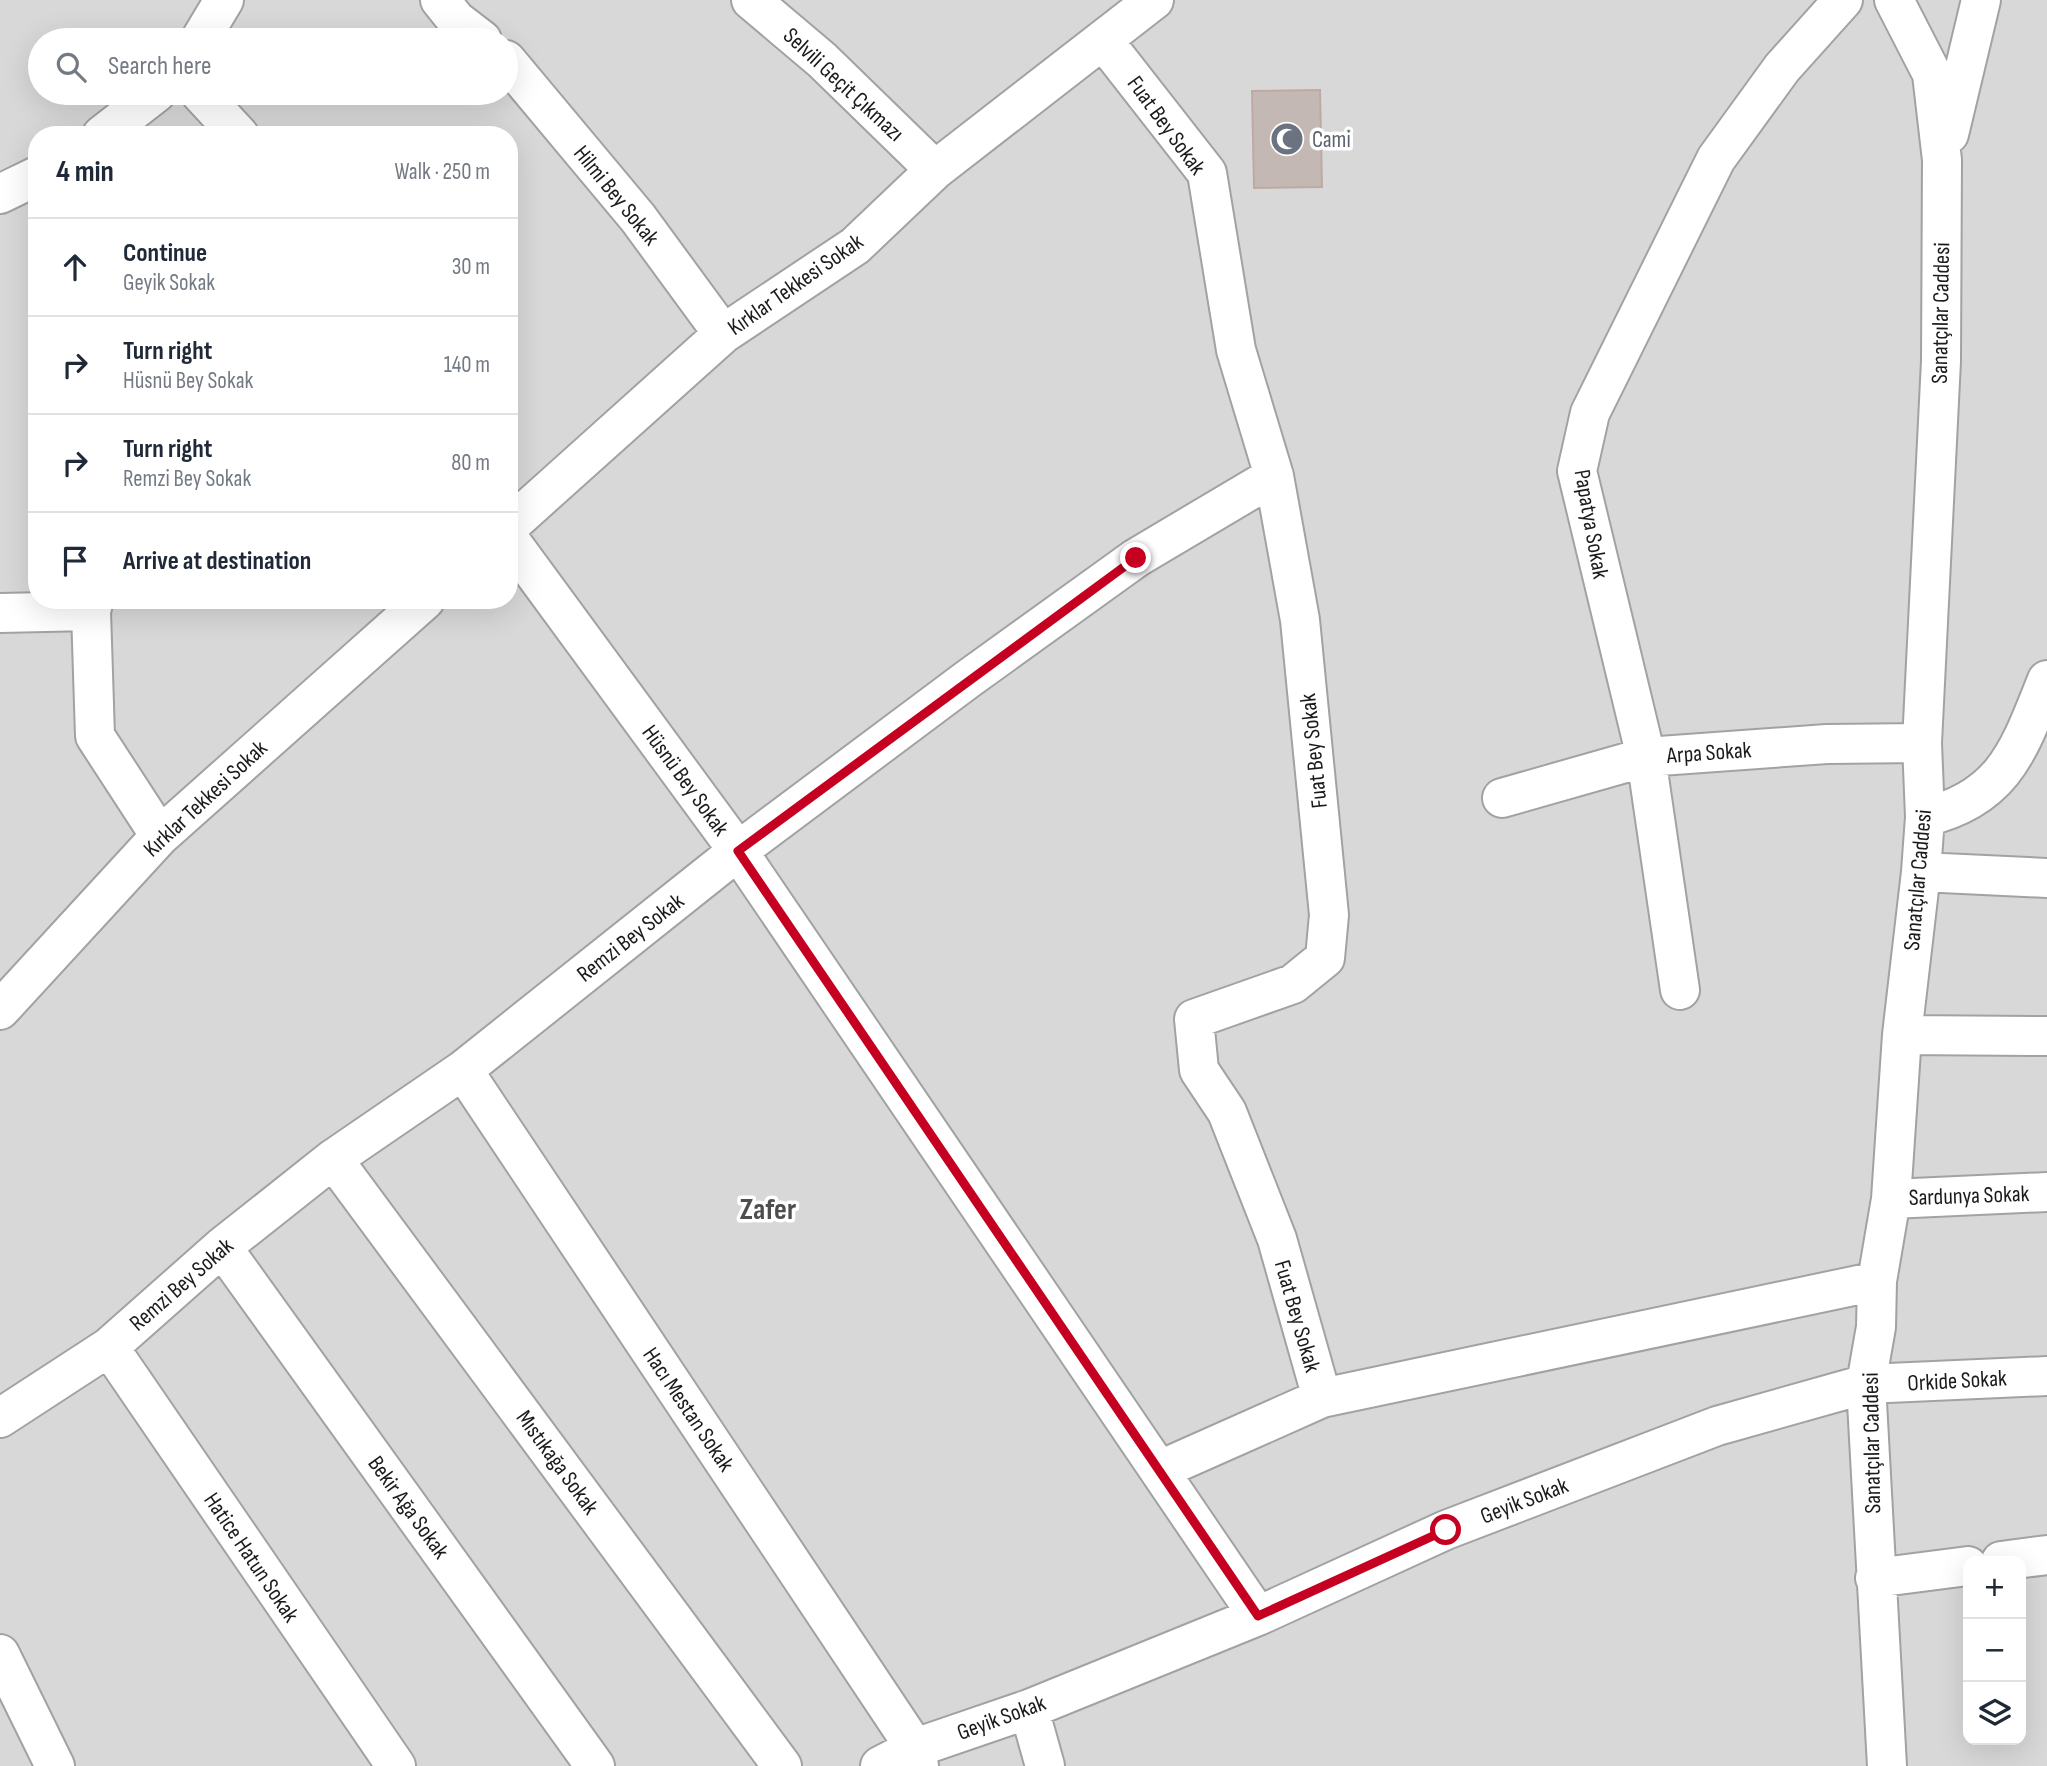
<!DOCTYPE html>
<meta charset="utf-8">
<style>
:root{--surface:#fff;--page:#f2f2f3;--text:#1f2937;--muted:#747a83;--line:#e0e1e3}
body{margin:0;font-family:"Sofia Sans Condensed",sans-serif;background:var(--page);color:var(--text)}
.controls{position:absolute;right:21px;bottom:21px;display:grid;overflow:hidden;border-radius:14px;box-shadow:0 7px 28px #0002}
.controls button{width:63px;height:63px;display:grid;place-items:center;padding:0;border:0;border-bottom:2px solid var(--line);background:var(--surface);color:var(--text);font:35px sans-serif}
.stop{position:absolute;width:21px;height:21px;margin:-16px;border:5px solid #c60020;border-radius:50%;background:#fff}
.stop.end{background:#c60020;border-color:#fff;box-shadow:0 2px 7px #0008}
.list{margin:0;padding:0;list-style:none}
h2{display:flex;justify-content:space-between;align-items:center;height:91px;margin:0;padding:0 28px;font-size:30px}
h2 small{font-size:23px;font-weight:400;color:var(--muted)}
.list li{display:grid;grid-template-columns:46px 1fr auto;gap:21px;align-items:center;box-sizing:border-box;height:98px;padding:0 28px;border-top:2px solid var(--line)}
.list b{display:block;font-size:26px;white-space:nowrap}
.list p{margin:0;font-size:23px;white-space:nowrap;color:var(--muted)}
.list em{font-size:23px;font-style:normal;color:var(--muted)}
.icon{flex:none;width:38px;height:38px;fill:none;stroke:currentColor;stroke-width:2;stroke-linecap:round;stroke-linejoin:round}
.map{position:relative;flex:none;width:2047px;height:1766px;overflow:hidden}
.search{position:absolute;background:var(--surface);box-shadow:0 7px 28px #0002;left:28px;top:28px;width:490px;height:77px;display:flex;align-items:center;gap:18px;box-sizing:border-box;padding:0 24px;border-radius:38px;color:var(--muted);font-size:26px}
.panel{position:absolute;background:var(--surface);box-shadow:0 7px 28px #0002;left:28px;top:126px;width:490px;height:483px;border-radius:28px}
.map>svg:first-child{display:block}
.residential{fill:#d9d8d8;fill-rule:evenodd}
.building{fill:#c4b8b4;stroke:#beaaa3;stroke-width:2}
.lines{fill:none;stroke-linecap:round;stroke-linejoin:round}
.street-casing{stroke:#a2a2a2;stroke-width:42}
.street{stroke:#fff;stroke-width:38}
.route{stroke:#c60020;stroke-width:9}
.labels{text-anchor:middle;stroke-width:7;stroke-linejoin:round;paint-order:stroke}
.street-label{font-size:23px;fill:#1b1b1b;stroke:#fff}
.worship-label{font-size:23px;fill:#5b616d;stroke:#fff;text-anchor:start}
.district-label{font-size:30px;font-weight:bold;fill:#4e4e4e;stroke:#fff}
</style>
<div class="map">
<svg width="2047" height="1766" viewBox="0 0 2047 1766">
<rect width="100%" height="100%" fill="#ede6e0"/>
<path class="residential" d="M0,0H2047V1766H0ZM40,40H506V93H40ZM37,135H509V600H37ZM1968,1561H2021V1740H1968Z"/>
<path class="building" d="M1320,90L1322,187L1254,188L1252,91Z"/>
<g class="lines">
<defs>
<path id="street" d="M440,0L456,20L482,40
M751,0L822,60L935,170
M200,40L224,0
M1103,40L1207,173L1236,350L1274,476L1300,620L1329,915L1325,958L1293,984L1194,1019L1199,1070L1227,1112L1277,1239L1322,1398
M506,60L638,218L723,334
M200,93L239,135
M1949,134L1981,0
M102,135L156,93
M0,194L37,176
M509,526L723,334L855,246L935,170L1154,0
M509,539L738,851L1258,1616
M94,600L91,611L95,736L160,836
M0,613L91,611
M1502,798L1646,757L1827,744L1922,743
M1925,817C2005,798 2019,749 2047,680
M1921,872L2047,878
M1680,990L1646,757L1577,471L1590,413L1716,159L1782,68L1843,0
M0,1010L160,836L425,600
M1902,1035L2047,1036
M463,1070L915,1748L919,1766
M333,1159L782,1766
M1891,1199L2047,1192
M222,1247L595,1766
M109,1347L396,1766
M0,1418L109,1347L222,1247L333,1159L463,1070L738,851L968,679L1136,558L1274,476
M1160,1470L1322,1398L1877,1281
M2001,1561L2047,1555
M1875,1578L1968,1566
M0,1654L55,1766
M1029,1709L1045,1766
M880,1766L915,1748L1029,1709L1258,1616L1446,1530L1717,1426L1866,1384L2047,1376
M1887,1766L1866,1384L1876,1327L1877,1281L1891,1199L1902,1035L1921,872L1925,817L1922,743L1941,361L1942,160L1932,74L1894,0"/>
</defs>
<use href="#street" class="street-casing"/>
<use href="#street" class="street"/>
</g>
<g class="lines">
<path class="route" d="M1136,558L738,851L1258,1616L1446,1530"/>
</g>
<defs>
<symbol id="mosque-disc" viewBox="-11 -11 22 22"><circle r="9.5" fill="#6b7280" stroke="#fff"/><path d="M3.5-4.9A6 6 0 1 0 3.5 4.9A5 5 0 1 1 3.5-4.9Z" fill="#fff"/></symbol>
</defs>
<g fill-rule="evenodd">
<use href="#mosque-disc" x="1268" y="120" width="38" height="38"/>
</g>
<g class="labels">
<g class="street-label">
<text transform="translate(844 84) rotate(43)" y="8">Selvili Geçit Çıkmazı</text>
<text transform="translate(1167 125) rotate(54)" y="8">Fuat Bey Sokak</text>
<text transform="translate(617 195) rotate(51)" y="8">Hilmi Bey Sokak</text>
<text transform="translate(795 284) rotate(-35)" y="8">Kırklar Tekkesi Sokak</text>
<text transform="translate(1940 313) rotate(-89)" y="8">Sanatçılar Caddesi</text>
<text transform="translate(1592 524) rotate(80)" y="8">Papatya Sokak</text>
<text transform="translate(1313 751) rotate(-96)" y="8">Fuat Bey Sokak</text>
<text transform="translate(1709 752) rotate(-4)" y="8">Arpa Sokak</text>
<text transform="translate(686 780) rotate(54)" y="8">Hüsnü Bey Sokak</text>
<text transform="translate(205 798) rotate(-43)" y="8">Kırklar Tekkesi Sokak</text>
<text transform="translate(1917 880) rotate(-85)" y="8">Sanatçılar Caddesi</text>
<text transform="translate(630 937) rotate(-38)" y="8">Remzi Bey Sokak</text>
<text transform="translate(1969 1195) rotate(-2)" y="8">Sardunya Sokak</text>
<text transform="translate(181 1284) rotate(-41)" y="8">Remzi Bey Sokak</text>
<text transform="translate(1298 1316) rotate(74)" y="8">Fuat Bey Sokak</text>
<text transform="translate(1957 1380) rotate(-3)" y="8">Orkide Sokak</text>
<text transform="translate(689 1409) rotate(56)" y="8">Hacı Mestan Sokak</text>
<text transform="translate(1871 1443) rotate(-91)" y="8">Sanatçılar Caddesi</text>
<text transform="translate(558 1462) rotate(54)" y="8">Mıstıkağa Sokak</text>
<text transform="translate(1524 1500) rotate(-21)" y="8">Geyik Sokak</text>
<text transform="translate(409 1507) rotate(54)" y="8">Bekir Ağa Sokak</text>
<text transform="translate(252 1557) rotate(56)" y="8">Hatice Hatun Sokak</text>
<text transform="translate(1001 1717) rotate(-20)" y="8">Geyik Sokak</text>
</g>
<g class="worship-label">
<text x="1312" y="147">Cami</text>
</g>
<g class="district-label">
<text x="768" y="1219">Zafer</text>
</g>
</g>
</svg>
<div class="controls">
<button>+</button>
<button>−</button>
<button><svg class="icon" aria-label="layers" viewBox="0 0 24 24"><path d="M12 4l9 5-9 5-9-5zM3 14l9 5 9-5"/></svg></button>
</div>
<div class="stop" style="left:1446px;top:1530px"></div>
<div class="stop end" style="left:1136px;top:558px"></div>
<div class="search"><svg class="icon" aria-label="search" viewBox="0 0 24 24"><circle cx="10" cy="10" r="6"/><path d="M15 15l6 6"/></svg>Search here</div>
<section class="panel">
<h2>4 min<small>Walk · 250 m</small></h2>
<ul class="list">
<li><svg class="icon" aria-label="ahead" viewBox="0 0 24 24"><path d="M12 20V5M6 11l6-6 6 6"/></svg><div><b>Continue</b><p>Geyik Sokak</p></div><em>30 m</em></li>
<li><svg class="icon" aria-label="right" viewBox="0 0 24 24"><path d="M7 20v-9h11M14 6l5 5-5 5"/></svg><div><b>Turn right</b><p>Hüsnü Bey Sokak</p></div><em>140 m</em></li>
<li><svg class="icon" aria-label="right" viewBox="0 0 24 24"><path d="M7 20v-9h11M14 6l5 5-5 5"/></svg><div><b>Turn right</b><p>Remzi Bey Sokak</p></div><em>80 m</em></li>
<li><svg class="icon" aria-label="arrive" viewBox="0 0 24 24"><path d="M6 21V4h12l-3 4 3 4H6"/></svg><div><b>Arrive at destination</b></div></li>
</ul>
</section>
</div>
